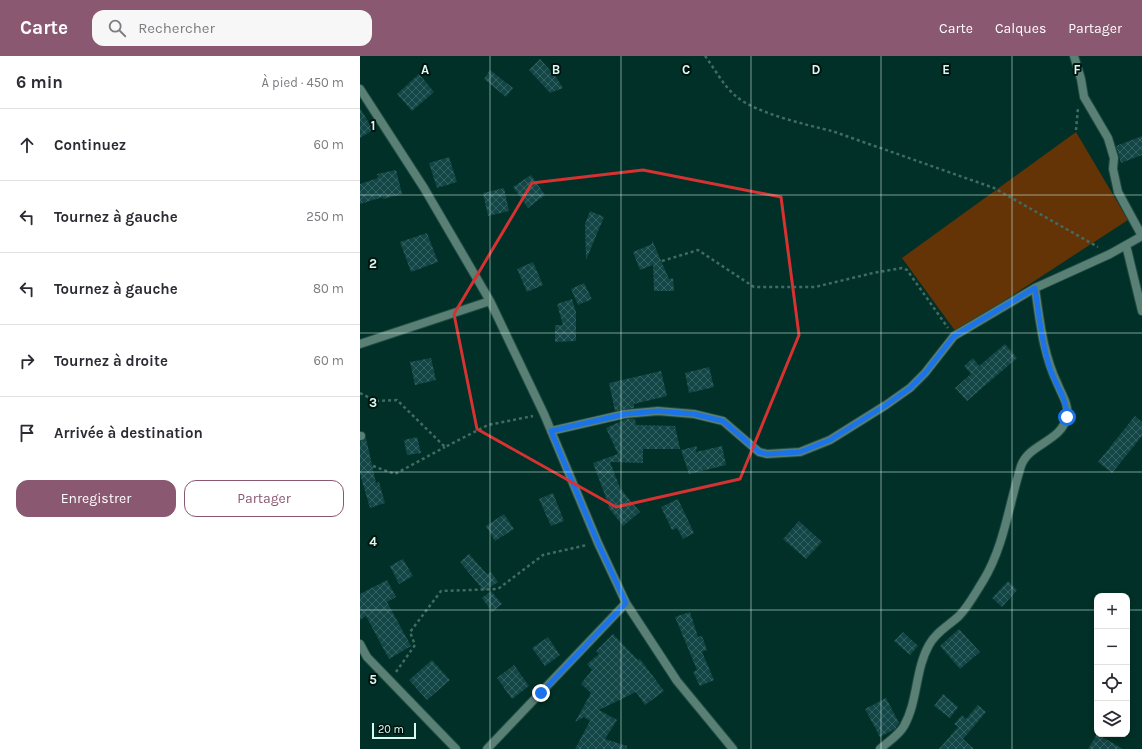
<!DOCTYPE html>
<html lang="fr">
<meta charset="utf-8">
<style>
:root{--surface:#fff;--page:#f7f7f7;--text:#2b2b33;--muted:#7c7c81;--line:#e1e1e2;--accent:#8a5870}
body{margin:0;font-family:Karla,sans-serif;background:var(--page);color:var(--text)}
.controls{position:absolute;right:12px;bottom:12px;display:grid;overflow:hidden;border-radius:8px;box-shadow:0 2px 6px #0003}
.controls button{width:36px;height:36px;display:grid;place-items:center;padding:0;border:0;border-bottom:1px solid var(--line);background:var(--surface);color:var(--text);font:20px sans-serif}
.scale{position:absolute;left:12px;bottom:10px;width:44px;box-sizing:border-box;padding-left:4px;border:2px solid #dcf9f0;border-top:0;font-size:11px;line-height:14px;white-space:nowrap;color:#dcf9f0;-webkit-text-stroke:3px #001510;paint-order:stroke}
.stop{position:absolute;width:12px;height:12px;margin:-9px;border:3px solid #1a73e8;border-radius:50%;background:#fff}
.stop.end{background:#1a73e8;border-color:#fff;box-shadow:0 1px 4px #0008}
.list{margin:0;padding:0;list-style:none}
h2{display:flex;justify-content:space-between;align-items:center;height:52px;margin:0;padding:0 16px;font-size:17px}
h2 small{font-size:13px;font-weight:400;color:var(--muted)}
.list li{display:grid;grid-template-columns:26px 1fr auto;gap:12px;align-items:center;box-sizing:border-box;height:72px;padding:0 16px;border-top:1px solid var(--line)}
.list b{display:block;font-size:15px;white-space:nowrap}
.list em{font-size:13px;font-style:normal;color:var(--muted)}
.actions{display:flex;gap:8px;padding:12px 16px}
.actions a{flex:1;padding:9px 0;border:1px solid var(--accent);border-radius:12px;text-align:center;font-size:14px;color:var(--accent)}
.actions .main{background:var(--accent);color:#fff}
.icon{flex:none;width:22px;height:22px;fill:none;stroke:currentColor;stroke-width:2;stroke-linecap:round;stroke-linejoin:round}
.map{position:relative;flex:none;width:782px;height:693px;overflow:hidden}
header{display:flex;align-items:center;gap:24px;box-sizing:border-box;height:56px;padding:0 20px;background:var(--accent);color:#fff}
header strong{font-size:19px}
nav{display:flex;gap:22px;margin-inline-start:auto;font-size:14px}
.search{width:280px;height:36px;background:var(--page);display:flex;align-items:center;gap:10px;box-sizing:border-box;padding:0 14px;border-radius:12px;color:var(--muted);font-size:15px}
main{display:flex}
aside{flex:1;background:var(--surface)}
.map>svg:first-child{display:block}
.pitch{fill:#643306}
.building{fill:url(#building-cross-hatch)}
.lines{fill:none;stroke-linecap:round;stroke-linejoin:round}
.minor-casing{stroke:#1f4c43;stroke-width:10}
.path{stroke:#426c63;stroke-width:2.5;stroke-dasharray:3 3;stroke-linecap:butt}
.minor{stroke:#5a8076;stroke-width:8}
.route{stroke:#1a73e8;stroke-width:5}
.marked{fill:none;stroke:#d63232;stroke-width:3;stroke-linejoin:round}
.grid{fill:none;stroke:#dcf9f0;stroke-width:1;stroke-opacity:0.55}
.grid-label{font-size:13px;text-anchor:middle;font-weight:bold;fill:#dcf9f0;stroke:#001510;stroke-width:4;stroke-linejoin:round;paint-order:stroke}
</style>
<header>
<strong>Carte</strong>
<div class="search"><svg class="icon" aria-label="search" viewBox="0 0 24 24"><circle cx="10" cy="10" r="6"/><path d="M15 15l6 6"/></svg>Rechercher</div>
<nav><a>Carte</a><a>Calques</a><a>Partager</a></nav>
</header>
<main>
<aside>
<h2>6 min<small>À pied · 450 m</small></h2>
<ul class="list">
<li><svg class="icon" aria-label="ahead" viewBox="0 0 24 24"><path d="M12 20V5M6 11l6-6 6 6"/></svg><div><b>Continuez</b></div><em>60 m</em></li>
<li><svg class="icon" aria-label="left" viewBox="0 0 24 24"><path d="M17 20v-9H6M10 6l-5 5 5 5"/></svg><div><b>Tournez à gauche</b></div><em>250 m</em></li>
<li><svg class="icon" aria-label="left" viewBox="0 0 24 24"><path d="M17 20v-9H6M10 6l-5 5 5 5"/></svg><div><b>Tournez à gauche</b></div><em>80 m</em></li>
<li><svg class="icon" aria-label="right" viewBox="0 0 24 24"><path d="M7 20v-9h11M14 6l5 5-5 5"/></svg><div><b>Tournez à droite</b></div><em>60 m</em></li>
<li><svg class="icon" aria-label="arrive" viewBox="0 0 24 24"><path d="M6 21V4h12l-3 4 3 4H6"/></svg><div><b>Arrivée à destination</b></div></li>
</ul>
<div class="actions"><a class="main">Enregistrer</a><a>Partager</a></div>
</aside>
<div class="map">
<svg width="782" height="693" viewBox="0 0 782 693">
<defs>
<pattern id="building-cross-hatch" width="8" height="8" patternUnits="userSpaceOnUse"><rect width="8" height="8" fill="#134646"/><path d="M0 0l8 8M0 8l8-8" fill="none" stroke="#356161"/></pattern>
</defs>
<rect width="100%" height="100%" fill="#003027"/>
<path class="pitch" d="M716,76L768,164L596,276L542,202Z"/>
<path class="building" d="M180,3L196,21L203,32L190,37L169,14Z
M130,14L153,32L146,41L124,23Z
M59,18L74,36L52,55L37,38Z
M0,52L13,74L0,82Z
M782,80V99L761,107L756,90Z
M89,101L97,126L77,132L69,107Z
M36,114L42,138L23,143V141L0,148V128L18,122L17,118Z
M171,119L185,139L168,152L153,131Z
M144,132L149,155L128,160L123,137Z
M230,155L244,161L226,204L225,168Z
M67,177L78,206L51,216L40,186Z
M292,184L309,223L313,222L314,235H294L293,209L280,214L273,196L292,188Z
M173,206L183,229L167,236L157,213Z
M224,227L232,243L218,249L211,233Z
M212,243L216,256V285L195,286V269H203L197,248Z
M645,288L657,302L607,345L595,332L611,318L604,310L613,302L619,310Z
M71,302L76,324L55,329L50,306Z
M349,311L354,331L329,337L325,317Z
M301,315L307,340L274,348V352L255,355L249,327Z
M775,360L782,366V380L752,417L738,406Z
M266,363H275L276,369L315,370L320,393H283V407L250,406L260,432L280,456L263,470L248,451L249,450L233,407L258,398L246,372Z
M57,381L61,397L47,399L44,384Z
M6,382L16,427L19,426L25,447L10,452L0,418V386Z
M337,390L336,396L362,390L366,409L329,418L321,394Z
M193,437L204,465L191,470L179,443Z
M318,443L334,477L323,483L317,472L312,474L301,451Z
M144,458L154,473L135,485L126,470Z
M439,465L462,486L446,503L423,483Z
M109,498L127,518L131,516L138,526L124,535L100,506Z
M43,503L53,520L39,528L30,510Z
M27,524L36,541L27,546L51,590L29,603L6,560L0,564V538Z
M648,525L657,534L642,551L632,542Z
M131,535L142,548L132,556L122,542Z
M330,556L338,581L342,580L347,594L342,596L354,624L340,630L333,616L337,614L315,561Z
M599,573L620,596L600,613L580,590Z
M543,576L558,590L550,599L534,585Z
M253,578L278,604L280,603L304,635L285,649L276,636L239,654L257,664L245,683L267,690V693H215L230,665L224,661L215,666L231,637L221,628L232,614L227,608L239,598L236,595Z
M188,581L200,599L185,610L172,592Z
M72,604L90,624L67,644L49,624Z
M154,609L169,630L152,643L137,622Z
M583,638L598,651L590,662L574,650Z
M526,642L539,667L535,673L520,681L505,653Z
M618,649L626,656L603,683L614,693H579L598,671L594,668L602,659L606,663Z
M737,678L763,693H728Z"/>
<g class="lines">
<defs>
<path id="minor" d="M714,0L721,23L724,41L748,82L754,102L753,113L758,136L782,180
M0,33L64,132L130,245L184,358L238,487L266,547L317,625L373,693
M766,189L782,255
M0,288L130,245
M191,375L265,358L298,355L334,358L363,365L399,396L407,398L440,396L470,384L526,349L550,332L565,317L594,280L675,232L750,198L782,180
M0,380H1
M0,588L7,601L96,693
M127,693L266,547
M520,693C528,686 539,679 544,670C558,645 555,614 569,589C576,576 588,570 599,560C608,551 616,536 623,525C644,491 649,448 661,410C669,387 702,386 707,360C709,349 702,339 698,329C683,298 680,266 675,232"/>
</defs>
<use href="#minor" class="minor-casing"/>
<path class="path" d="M345,0C355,13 364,31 377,41C396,57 447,69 472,75L634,132L738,191
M716,74L718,52
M302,205L338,194L394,231H455L513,217L542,212L547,214L588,272
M0,337L16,345L37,344L85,391L128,369L173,360
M13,410L35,418L85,391
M36,616L55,589L50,576L81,535L138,533L183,499L227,489"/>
<use href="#minor" class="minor"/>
</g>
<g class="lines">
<path class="route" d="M181,637L266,547L238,487L191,375L265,358L298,355L334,358L363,365L399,396L407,398L440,396L470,384L526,349L550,332L565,317L594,280L675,232C679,258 681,284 689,309C694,328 707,340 707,361"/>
</g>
<path class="marked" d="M283,114L421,141L439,279L380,423L256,451L117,373L94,258L172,127Z"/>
<path class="grid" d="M130,0V693M261,0V693M391,0V693M521,0V693M652,0V693M0,139H782M0,277H782M0,416H782M0,554H737M767,554H782"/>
<g class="grid-label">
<text x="65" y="18">A</text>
<text x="196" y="18">B</text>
<text x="326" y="18">C</text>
<text x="456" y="18">D</text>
<text x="586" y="18">E</text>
<text x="717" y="18">F</text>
<text x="13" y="74">1</text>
<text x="13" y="212">2</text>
<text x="13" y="351">3</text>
<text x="13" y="490">4</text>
<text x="13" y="628">5</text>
</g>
</svg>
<div class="controls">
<button>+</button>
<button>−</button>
<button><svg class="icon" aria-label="locate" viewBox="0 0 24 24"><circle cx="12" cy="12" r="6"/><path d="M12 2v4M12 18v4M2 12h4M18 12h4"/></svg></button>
<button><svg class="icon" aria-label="layers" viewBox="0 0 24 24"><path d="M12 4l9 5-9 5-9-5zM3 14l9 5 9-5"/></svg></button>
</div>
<div class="scale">20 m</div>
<div class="stop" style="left:707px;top:361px"></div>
<div class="stop end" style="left:181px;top:637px"></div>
</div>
</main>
